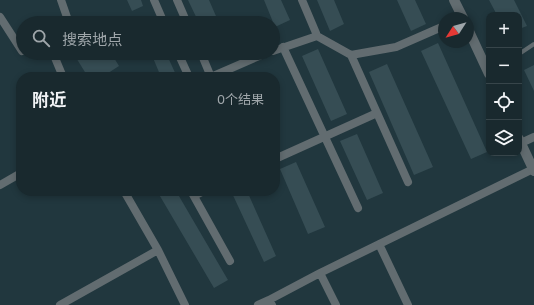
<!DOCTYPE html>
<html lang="zh">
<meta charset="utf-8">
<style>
:root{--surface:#19292e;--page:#26353a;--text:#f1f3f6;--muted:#9fa6aa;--line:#37454a}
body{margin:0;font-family:"Golos Text","Noto Sans SC",sans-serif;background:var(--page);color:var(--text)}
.controls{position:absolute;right:12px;top:12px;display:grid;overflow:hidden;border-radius:8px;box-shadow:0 2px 6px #0003}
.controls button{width:36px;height:36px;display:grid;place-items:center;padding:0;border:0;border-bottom:1px solid var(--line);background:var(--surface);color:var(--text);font:20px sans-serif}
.compass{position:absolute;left:438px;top:12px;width:36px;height:36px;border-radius:50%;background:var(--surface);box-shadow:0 2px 6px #0003;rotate:234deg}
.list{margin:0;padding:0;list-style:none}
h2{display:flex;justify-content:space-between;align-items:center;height:52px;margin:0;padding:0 16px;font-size:17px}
h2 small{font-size:13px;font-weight:400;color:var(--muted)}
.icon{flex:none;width:22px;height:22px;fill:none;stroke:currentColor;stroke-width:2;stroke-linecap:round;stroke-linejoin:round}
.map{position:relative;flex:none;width:534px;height:305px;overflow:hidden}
.search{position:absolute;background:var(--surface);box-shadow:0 2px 6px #0003;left:16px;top:16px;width:264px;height:44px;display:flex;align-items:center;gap:10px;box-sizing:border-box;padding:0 14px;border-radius:22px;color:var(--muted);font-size:15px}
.panel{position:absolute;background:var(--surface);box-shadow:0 2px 6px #0003;left:16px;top:72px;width:264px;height:124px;border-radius:16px}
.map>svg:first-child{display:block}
.building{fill:#364d54}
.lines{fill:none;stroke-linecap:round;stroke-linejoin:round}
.service{stroke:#626c70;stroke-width:4}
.minor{stroke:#626c70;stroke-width:8}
.tertiary{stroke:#626c70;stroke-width:10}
</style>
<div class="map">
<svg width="534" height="305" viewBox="0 0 534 305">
<rect width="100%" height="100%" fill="#21373e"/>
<path class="building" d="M127,0H141L143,6L132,11Z
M188,0H209L219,23H199Z
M264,0H281L290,20L275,27Z
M317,0H334L344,24L330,31Z
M397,0H415L426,24L411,31Z
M489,0H514L527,26L519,29V15H497Z
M151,17L153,23H136Z
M438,43L487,152L471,159L421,51Z
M318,49L347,114L331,121L302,56Z
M80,53H111L119,66L102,77H88L75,56Z
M151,53H166L177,77H161Z
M387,64L433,167L414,175L369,72Z
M534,65V91L524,70Z
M357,134L383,193L367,200L340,141Z
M296,162L325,227L308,234L280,169Z
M157,191H176L228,280L214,288Z
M231,191H247L276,256L264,262Z"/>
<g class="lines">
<path class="service" d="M519,54L534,44"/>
<path class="minor" d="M61,0L69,23
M154,0L164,23
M177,0L187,23
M302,0L316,33
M0,17L22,51
M283,47L358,208
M273,51L317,36L351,55L396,47L444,26
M53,53L63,77
M178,53L189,77
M201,53L211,77
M351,55L408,182
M211,77L266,53
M521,143L534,137
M275,159L377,113
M0,185L21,173
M124,191L158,250L185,305
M191,191L230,261
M194,196L204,191
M379,244L408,305
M60,305L158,250
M258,305L269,300
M272,305L269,300L320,273
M336,305L320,273L533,169"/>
<path class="tertiary" d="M454,0L463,18
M468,29L489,74
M519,139L534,171"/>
</g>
</svg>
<div class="controls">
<button>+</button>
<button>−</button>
<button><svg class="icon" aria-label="locate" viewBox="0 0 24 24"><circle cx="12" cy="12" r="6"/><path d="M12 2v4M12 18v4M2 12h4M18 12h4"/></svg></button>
<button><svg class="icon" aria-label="layers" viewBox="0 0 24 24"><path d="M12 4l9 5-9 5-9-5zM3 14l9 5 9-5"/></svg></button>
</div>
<svg class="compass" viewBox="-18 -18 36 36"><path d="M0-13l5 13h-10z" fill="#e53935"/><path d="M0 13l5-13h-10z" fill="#9fa6aa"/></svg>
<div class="search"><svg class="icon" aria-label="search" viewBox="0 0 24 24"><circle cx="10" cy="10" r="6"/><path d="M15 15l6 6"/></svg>搜索地点</div>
<section class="panel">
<h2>附近<small>0个结果</small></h2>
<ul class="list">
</ul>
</section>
</div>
